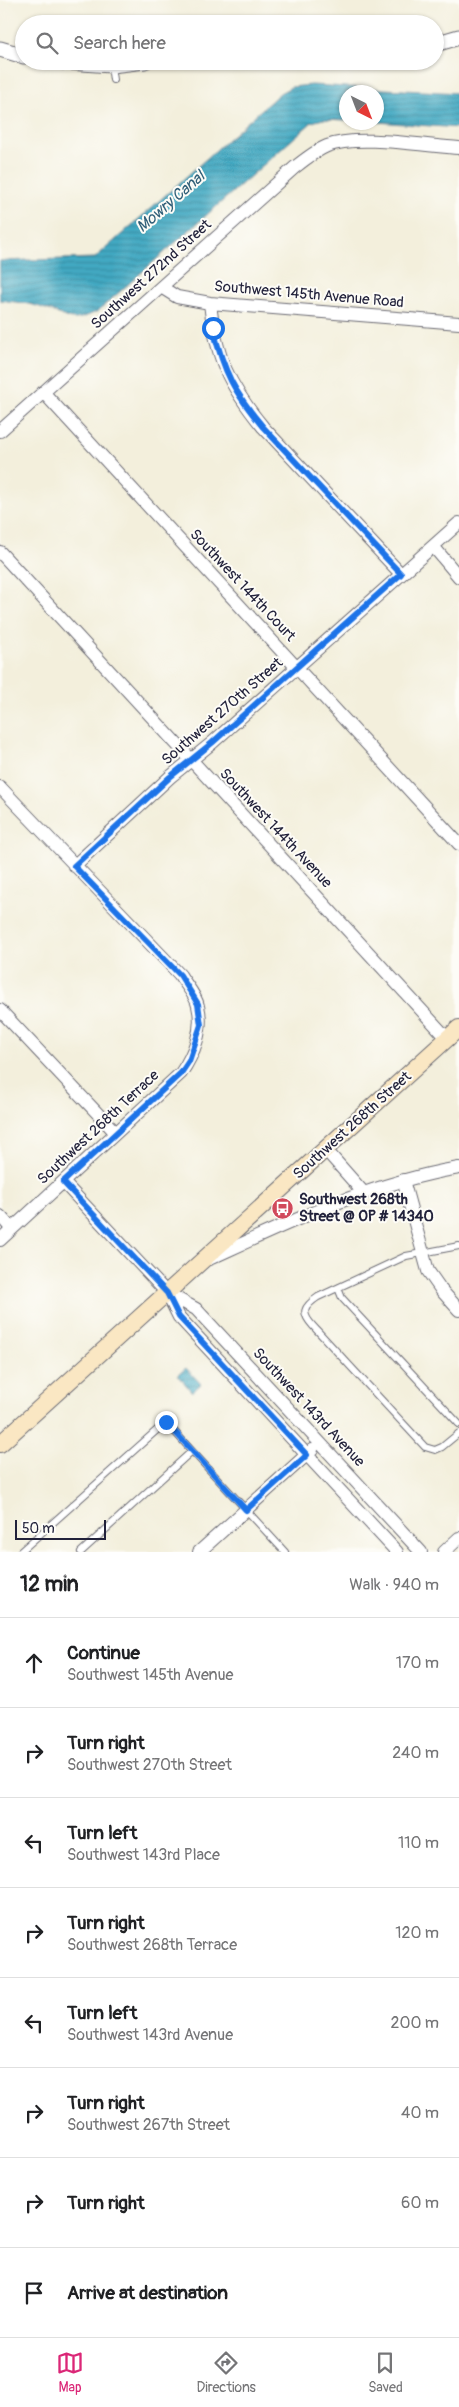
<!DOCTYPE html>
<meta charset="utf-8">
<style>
:root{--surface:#fff;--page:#f6f6f6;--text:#202124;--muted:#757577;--line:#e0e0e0;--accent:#db2777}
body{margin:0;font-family:Pangolin,sans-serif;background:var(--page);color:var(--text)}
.compass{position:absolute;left:339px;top:85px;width:45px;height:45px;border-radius:50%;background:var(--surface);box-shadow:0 1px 4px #0004;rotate:138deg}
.scale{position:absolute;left:15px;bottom:12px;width:91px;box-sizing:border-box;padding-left:5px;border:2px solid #22223b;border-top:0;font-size:14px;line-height:18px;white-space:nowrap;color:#22223b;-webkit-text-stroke:4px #fdfcf7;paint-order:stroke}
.stop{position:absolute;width:15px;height:15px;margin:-11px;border:4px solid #1a73e8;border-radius:50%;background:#fff}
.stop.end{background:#1a73e8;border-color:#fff;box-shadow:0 1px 5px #0008}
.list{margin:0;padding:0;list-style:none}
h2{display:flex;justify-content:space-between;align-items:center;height:65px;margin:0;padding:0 20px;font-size:21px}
h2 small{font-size:16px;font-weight:400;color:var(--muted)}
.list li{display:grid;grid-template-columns:32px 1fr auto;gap:15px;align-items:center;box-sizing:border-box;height:90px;padding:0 20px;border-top:1px solid var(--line)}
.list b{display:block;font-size:19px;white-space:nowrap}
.list p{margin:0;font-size:16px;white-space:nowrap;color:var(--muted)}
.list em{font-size:16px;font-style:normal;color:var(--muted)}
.icon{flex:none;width:28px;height:28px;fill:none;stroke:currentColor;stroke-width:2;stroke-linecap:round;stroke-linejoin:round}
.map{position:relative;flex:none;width:459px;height:1552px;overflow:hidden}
.search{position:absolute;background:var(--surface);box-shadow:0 1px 4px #0004;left:15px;right:15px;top:15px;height:55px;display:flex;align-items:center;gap:12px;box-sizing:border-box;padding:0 18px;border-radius:28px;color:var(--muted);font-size:19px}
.sheet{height:785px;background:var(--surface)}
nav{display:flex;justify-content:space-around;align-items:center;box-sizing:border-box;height:70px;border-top:1px solid var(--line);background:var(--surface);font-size:14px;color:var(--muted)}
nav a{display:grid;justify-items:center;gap:2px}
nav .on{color:var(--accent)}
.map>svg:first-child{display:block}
.water{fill:url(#water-rules);stroke:#32667e}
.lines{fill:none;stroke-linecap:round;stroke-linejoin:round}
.service-casing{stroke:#6b6a73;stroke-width:8}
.minor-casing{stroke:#6b6a73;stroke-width:14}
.tertiary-casing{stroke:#6b6a73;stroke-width:17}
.secondary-casing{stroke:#6b6a73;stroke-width:18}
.service{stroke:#fff;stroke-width:6}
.minor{stroke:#fff;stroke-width:12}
.tertiary{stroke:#fff;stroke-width:15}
.secondary{stroke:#fae7c3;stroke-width:16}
.route{stroke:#1a73e8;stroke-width:6}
.labels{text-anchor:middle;stroke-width:4;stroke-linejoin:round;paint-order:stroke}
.street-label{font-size:15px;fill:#22223b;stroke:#fdfcf7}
.poi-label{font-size:15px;font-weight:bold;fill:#22223b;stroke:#fdfcf7;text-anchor:start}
.water-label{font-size:16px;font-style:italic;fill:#305f78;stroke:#fdfcf7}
</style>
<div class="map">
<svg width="459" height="1552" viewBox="0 0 459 1552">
<defs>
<pattern id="water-rules" width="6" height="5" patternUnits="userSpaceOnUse" patternTransform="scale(1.25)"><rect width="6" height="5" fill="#42a9c2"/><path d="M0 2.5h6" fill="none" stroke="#37899f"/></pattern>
</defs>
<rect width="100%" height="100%" fill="#fdfcf7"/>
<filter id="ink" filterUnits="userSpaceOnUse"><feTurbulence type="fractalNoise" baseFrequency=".02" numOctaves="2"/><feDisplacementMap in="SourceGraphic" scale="10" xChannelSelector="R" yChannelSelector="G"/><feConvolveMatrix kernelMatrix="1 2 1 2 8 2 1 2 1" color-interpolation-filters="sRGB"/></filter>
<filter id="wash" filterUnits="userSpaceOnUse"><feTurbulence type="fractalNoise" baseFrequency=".0096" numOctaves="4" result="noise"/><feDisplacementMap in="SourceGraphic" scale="20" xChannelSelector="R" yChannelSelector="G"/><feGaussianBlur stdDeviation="1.12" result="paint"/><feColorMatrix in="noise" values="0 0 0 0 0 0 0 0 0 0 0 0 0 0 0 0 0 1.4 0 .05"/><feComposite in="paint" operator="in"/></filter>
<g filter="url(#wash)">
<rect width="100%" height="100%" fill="#f3efdc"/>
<path class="water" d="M311,85L459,93V128L377,122L376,92H346V120L323,119L312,122L98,311C67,326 72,317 43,308C30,303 14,302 0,300V261L95,258L280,93L291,87Z
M186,1368L201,1384L192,1392L178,1375Z"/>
</g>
<g filter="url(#ink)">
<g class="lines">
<defs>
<path id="service" d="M111,66L113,80
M459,1246L406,1256L318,1297C303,1307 301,1313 313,1326L425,1447L435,1450L442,1447L459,1433
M338,1288L342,1298L459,1424
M20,1552L166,1422L192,1451
M81,1552L192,1451L285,1552"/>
<path id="minor" d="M161,287L177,297L210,303L459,323
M210,303C216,358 228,384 263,427L401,574
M43,392L459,844
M0,431L294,168C304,160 315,151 327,146C357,134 425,146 459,148
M433,546L459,577
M0,552L447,1038
M0,787L180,975C185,984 196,995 198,1006C204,1029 194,1054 181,1073L0,1240
M74,866L170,777L212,743L459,523
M0,1010L116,1133
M325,1149L363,1192
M403,1180L428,1271L442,1291L459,1310
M63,1182L167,1293L179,1317L397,1552
M0,1216L12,1229
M209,1259C290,1222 370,1183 459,1168
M167,1293L196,1309L421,1552
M199,1552L312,1450
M444,1552L459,1538"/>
<path id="tertiary" d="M435,44L459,37
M0,49L24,56
M53,61L111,65L145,61"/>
<path id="secondary" d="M0,1444L459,1028"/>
</defs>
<use href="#service" class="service-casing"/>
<use href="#minor" class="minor-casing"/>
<use href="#tertiary" class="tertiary-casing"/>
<use href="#secondary" class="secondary-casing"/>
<use href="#service" class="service"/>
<use href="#minor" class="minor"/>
<use href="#tertiary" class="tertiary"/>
<use href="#secondary" class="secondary"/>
</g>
</g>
<g class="lines" filter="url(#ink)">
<path class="route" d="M166,1422L246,1510L307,1455L179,1317L167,1293L63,1182L181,1073L189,1061L201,1025L198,1004L180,975L74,866L170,777L212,743L401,574L263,427C234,392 224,373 213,328"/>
</g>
<defs>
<symbol id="bus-disc" viewBox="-11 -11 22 22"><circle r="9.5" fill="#d1495b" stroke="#fdfcf7"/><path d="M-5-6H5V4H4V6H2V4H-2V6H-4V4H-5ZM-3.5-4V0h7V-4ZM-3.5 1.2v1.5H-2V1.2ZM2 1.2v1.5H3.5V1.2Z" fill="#fff"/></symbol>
</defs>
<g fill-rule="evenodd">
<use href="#bus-disc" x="270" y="1196" width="25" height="25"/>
</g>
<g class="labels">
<g class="street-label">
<text transform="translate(151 274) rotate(-42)" y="5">Southwest 272nd Street</text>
<text transform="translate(309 294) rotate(5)" y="5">Southwest 145th Avenue Road</text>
<text transform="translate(243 585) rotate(47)" y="5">Southwest 144th Court</text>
<text transform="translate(222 711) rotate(-41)" y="5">Southwest 270th Street</text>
<text transform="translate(276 828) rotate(47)" y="5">Southwest 144th Avenue</text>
<text transform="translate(352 1125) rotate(-42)" y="5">Southwest 268th Street</text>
<text transform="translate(98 1127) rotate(-43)" y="5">Southwest 268th Terrace</text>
<text transform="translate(309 1407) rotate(47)" y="5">Southwest 143rd Avenue</text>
</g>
<g class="poi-label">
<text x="299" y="1204">Southwest 268th<tspan x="299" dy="17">Street @ OP # 14340</tspan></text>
</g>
<g class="water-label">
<text transform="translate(170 201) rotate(-41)" y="6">Mowry Canal</text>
</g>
</g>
</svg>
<svg class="compass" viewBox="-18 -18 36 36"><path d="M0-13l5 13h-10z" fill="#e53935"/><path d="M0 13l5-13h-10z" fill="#757577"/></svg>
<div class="scale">50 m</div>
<div class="stop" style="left:213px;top:328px"></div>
<div class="stop end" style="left:166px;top:1422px"></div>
<div class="search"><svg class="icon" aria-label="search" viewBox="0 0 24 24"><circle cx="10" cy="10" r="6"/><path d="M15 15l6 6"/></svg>Search here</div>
</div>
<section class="sheet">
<h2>12 min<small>Walk · 940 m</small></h2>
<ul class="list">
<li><svg class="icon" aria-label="ahead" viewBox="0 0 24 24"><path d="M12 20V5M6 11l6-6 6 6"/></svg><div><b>Continue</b><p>Southwest 145th Avenue</p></div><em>170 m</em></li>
<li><svg class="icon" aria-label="right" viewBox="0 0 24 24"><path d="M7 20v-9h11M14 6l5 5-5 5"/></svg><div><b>Turn right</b><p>Southwest 270th Street</p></div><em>240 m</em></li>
<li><svg class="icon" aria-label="left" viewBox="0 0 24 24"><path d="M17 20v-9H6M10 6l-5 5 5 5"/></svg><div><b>Turn left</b><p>Southwest 143rd Place</p></div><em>110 m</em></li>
<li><svg class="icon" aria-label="right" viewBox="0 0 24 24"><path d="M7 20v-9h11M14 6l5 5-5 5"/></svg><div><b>Turn right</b><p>Southwest 268th Terrace</p></div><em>120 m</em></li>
<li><svg class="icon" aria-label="left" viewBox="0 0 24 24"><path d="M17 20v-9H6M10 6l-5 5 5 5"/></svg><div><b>Turn left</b><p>Southwest 143rd Avenue</p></div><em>200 m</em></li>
<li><svg class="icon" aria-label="right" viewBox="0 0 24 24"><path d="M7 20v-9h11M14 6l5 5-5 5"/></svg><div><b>Turn right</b><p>Southwest 267th Street</p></div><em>40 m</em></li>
<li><svg class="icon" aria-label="right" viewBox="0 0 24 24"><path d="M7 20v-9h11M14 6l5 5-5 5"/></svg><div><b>Turn right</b></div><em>60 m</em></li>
<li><svg class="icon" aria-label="arrive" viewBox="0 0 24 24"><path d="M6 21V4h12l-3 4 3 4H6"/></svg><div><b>Arrive at destination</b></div></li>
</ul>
</section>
<nav>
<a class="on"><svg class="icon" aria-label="map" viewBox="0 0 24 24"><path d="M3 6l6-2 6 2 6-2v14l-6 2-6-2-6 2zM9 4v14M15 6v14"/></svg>Map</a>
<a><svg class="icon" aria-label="directions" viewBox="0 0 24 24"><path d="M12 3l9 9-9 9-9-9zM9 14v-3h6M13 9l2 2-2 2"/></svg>Directions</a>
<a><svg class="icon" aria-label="saved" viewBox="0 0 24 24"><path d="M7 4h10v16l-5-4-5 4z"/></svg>Saved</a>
</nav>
